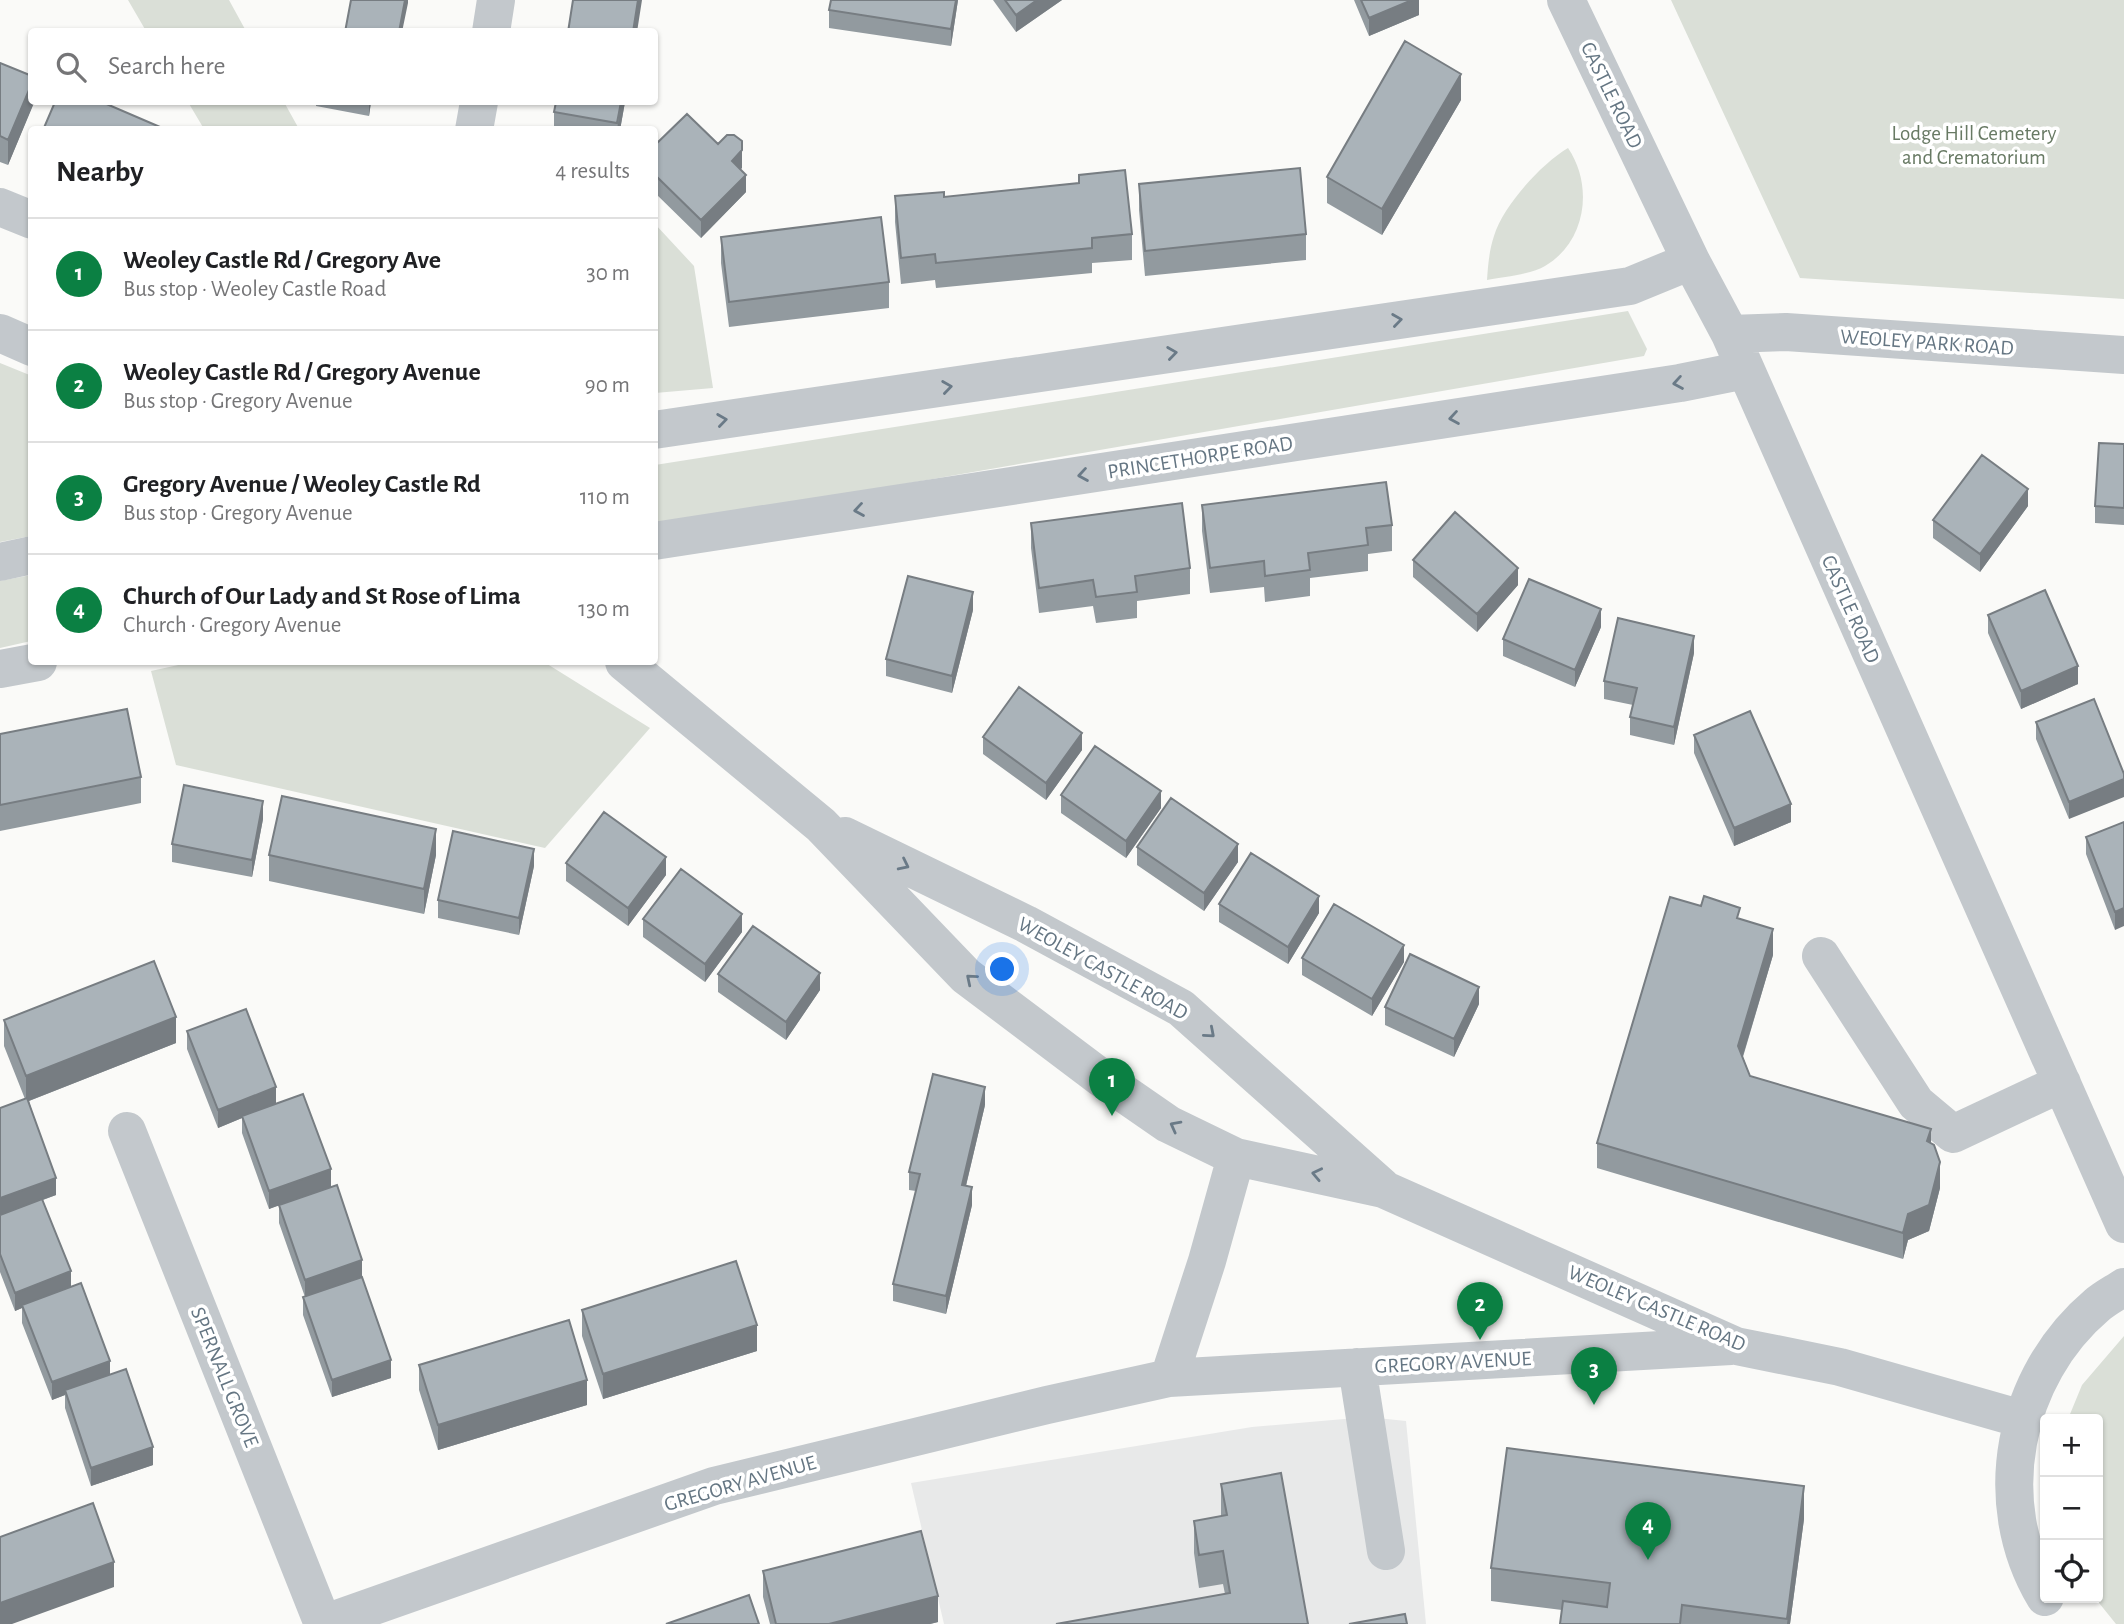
<!DOCTYPE html>
<meta charset="utf-8">
<style>
:root{--surface:#fff;--page:#f6f6f6;--text:#202124;--muted:#757577;--line:#e0e0e0;--accent:#0b8043}
body{margin:0;font-family:"Alegreya Sans",sans-serif;background:var(--page);color:var(--text)}
.controls{position:absolute;right:21px;bottom:21px;display:grid;overflow:hidden;border-radius:7px;box-shadow:0 2px 5px #0004}
.controls button{width:63px;height:63px;display:grid;place-items:center;padding:0;border:0;border-bottom:2px solid var(--line);background:var(--surface);color:var(--text);font:35px sans-serif}
.you{position:absolute;left:1003px;top:970px;width:24px;height:24px;margin:-18px;border:5px solid #fff;border-radius:50%;background:#1a73e8;box-shadow:0 0 0 10px #1a73e833}
.badge{display:grid;place-items:center;width:46px;height:46px;border-radius:50%;background:var(--accent);color:#fff;font-size:23px;font-weight:700}
.pin{position:absolute;translate:-50% -58px;filter:drop-shadow(0 2px 4px #0008)}
.pin::after{content:'';position:absolute;top:37px;width:24px;height:21px;background:inherit;clip-path:polygon(0 0,100% 0,50% 100%)}
.list{margin:0;padding:0;list-style:none}
h2{display:flex;justify-content:space-between;align-items:center;height:91px;margin:0;padding:0 28px;font-size:30px}
h2 small{font-size:23px;font-weight:400;color:var(--muted)}
.list li{display:grid;grid-template-columns:46px 1fr auto;gap:21px;align-items:center;box-sizing:border-box;height:112px;padding:0 28px;border-top:2px solid var(--line)}
.list b{display:block;font-size:26px;white-space:nowrap}
.list p{margin:0;font-size:23px;white-space:nowrap;color:var(--muted)}
.list em{font-size:23px;font-style:normal;color:var(--muted)}
.icon{flex:none;width:38px;height:38px;fill:none;stroke:currentColor;stroke-width:2;stroke-linecap:round;stroke-linejoin:round}
.map{position:relative;flex:none;width:2124px;height:1624px;overflow:hidden}
.search{position:absolute;background:var(--surface);box-shadow:0 2px 5px #0004;left:28px;top:28px;width:630px;height:77px;display:flex;align-items:center;gap:18px;box-sizing:border-box;padding:0 24px;border-radius:7px;color:var(--muted);font-size:26px}
.panel{position:absolute;background:var(--surface);box-shadow:0 2px 5px #0004;left:28px;top:126px;width:630px;height:539px;border-radius:7px}
.map>svg:first-child{display:block}
.built{fill:#e8e9e9}
.green{fill:#dadfd7}
.lines{fill:none;stroke-linecap:round;stroke-linejoin:round}
.minor{stroke:#c3c8cc;stroke-width:38}
.wall{fill:#929a9f}
.shaded-wall{fill:#777d82}
.building{fill:#aab3b9;stroke:#777d82;stroke-width:2}
.oneway{stroke:#6a7a87}
.labels{text-anchor:middle;stroke-width:7;stroke-linejoin:round;paint-order:stroke}
.street-label{font-size:21px;fill:#657683;stroke:#fff}
.park-label{font-size:21px;fill:#687a64;stroke:#fff}
</style>
<div class="map">
<svg width="2124" height="1624" viewBox="0 0 2124 1624">
<rect width="100%" height="100%" fill="#fafaf8"/>
<path class="built" d="M1367,1417L1406,1421L1426,1624H944L911,1483L1252,1427Z"/>
<path class="green" d="M128,0H229L246,31H146Z
M1671,0H2124V299L1800,278Z
M188,102H284L299,129H204Z
M1568,148C1594,186 1586,242 1545,266C1532,274 1503,277 1487,280C1488,266 1489,251 1494,236C1503,206 1541,164 1568,148Z
M655,224L694,266L713,388L655,393Z
M1628,311L1647,349L1644,356L655,527V465Z
M0,363L32,376L31,536L0,542Z
M31,575V641L0,648V581Z
M192,662H544L650,728L545,848L176,765L151,671Z
M2124,1336V1624H2116L2095,1598H2098V1419H2068L2082,1385Z"/>
<g class="lines">
<path class="minor" d="M1566,0L1691,261L1730,334L2124,1224
M491,32L496,0
M474,130L479,102
M0,207L32,220
M0,333L32,347
M1730,334L1786,332L2124,355
M654,430L1630,286L1691,261
M654,541L1680,383L1745,370
M0,562L32,555
M624,662L821,825L966,976L1100,1077L1168,1124L1236,1157L1383,1189L1736,1346L1840,1367L2022,1419
M0,669L38,662
M845,836L1026,924L1181,1008L1382,1187
M1821,956L1916,1103L1953,1134L2062,1083
M127,1131L323,1624
M1357,1367L1386,1551
M1169,1378L1207,1261L1236,1157
M2045,1597C1988,1502 2013,1376 2097,1305C2105,1298 2115,1293 2124,1287
M323,1624L714,1486L1047,1405L1169,1378L1731,1346"/>
</g>
<path class="wall" d="M958,0L951,46L829,28V10Z
M993,0H1062L1016,32Z
M1354,0H1419V15L1369,36Z
M0,63L34,102L8,165L0,162Z
M1461,100L1382,235L1327,203V177Z
M316,102H371L369,116L316,106Z
M625,102L620,130H554V112Z
M742,141V168L740,169L746,192L701,238L654,192V146L718,144Z
M1079,175L1132,234V260L1092,263V273L936,288L935,280L901,284L895,222V196L944,197L1079,183Z
M1139,184L1306,234V260L1145,276L1139,210Z
M721,237L889,282V308L729,327L721,263Z
M2124,444V525L2095,523V506Z
M1202,505L1392,525V551L1368,554V571L1310,578V596L1265,602L1264,587L1210,593L1202,531Z
M2028,506L1980,572L1933,538V520Z
M1031,523L1190,568V594L1137,601V618L1096,623L1093,606L1039,613L1031,548Z
M1413,560L1518,585L1477,632L1413,577Z
M973,610L952,693L886,676V659Z
M1988,615L2078,684L2021,709L1988,633Z
M1601,627L1575,687L1503,656V639Z
M1694,653L1674,745L1630,735V717L1633,705L1604,699V681Z
M2094,699L2069,819L2036,739V722Z
M0,734L141,777V803L0,831Z
M1694,735L1791,822L1734,846L1694,753Z
M983,737L1082,750L1046,800L983,754Z
M1061,795L1161,808L1126,858L1061,813Z
M263,819L252,877L172,862V844Z
M2124,822L2115,930L2086,854V837Z
M1137,847L1238,862L1204,911L1137,865Z
M269,855H436L424,914L269,881Z
M566,863L666,875L628,926L566,881Z
M534,866L519,935L438,918V900Z
M1219,904L1319,913L1288,964L1219,922Z
M643,919L742,932L705,982L643,937Z
M1740,919L1773,955L1743,1057L1750,1076L1931,1143L1940,1188L1929,1231L1908,1240L1903,1259L1597,1168V1143Z
M1302,958L1404,962L1372,1016L1302,975Z
M718,974L820,990L786,1040L718,992Z
M1479,1004L1454,1057L1385,1025V1007Z
M4,1020L176,1043L29,1101L56,1195L43,1200L71,1287L110,1375L153,1465L91,1486L65,1408V1395L52,1400L22,1323V1308L15,1311L0,1272V1108L25,1099L4,1046Z
M187,1031L276,1103L331,1187L362,1277L391,1378L332,1397L303,1315V1297H305L279,1223V1205L269,1209L242,1133V1118L218,1128L187,1049Z
M985,1105L966,1186L972,1205L946,1314L893,1301V1284L916,1191L909,1190V1172Z
M582,1310L757,1351L603,1399L582,1336Z
M419,1365L587,1405L438,1450L419,1390Z
M1221,1484L1308,1624L1225,1594L1223,1584L1199,1588L1194,1553V1521L1221,1516Z
M1804,1519L1790,1624H1560L1562,1610L1491,1601V1568Z
M763,1571L938,1622L930,1624H770L763,1597Z"/>
<path class="shaded-wall" d="M405,0H408V3L402,32H399Z
M638,0H642L637,32H633Z
M956,0H958L951,46V29Z
M1037,0H1062L1016,32V15Z
M1412,0H1419V15L1369,36V18Z
M1461,74V100L1382,235V209Z
M32,83V102H34V103L8,165V140Z
M369,102H371L369,116Z
M621,102H625L620,130H617Z
M742,150V168L732,178V161Z
M746,175V192L701,238V220Z
M2028,489V506L1980,572V554Z
M1518,568V585L1477,632V614Z
M973,592V610L952,693V676Z
M1601,609V627L1575,687V670Z
M1694,636V653L1674,745V727Z
M2078,666V684L2021,709V691Z
M1082,733V750L1046,800V783Z
M2124,779V797L2069,819V802Z
M1161,791V808L1126,858V841Z
M263,801V819L252,877V860Z
M1791,804V822L1734,846V828Z
M436,829V855L424,914V889Z
M1238,844V862L1204,911V893Z
M534,849V866L519,935V918Z
M666,857V875L628,926V908Z
M1319,896V913L1288,964V947Z
M2124,908V926L2115,930V912Z
M742,914V932L705,982V964Z
M1773,929V955L1738,1072V1046Z
M1404,945V962L1372,1016V999Z
M820,973V990L786,1040V1022Z
M1479,987V1004L1454,1057V1039Z
M176,1017V1043L26,1102V1076Z
M276,1087V1105L242,1116V1118L218,1128V1110Z
M985,1087V1105L962,1202V1185Z
M1931,1129V1155L1927,1141Z
M1940,1162V1188L1929,1231L1908,1240L1903,1259V1233L1908,1214Z
M331,1169V1187L269,1209V1191Z
M56,1178V1195L0,1215V1198Z
M972,1187V1205L946,1314V1296Z
M362,1260V1278L305,1298V1280Z
M71,1271V1289L22,1305V1308L15,1311V1293Z
M757,1325V1351L603,1399V1374Z
M391,1360V1378L332,1397V1380Z
M110,1361V1378L65,1390V1395L52,1400V1382Z
M587,1380V1405L438,1450V1425Z
M153,1447V1465L91,1486V1468Z
M1804,1486V1519L1790,1624H1787Z
M114,1562V1587L12,1624H0V1603Z
M938,1596V1622L930,1624H829Z"/>
<path class="building" d="M351,0H405L399,32H345Z
M573,0H638L633,32H568Z
M831,0H956L951,29L829,10Z
M1005,0H1037L1016,15Z
M1361,0H1412L1369,18Z
M1405,41L1461,74L1382,209L1327,177Z
M0,63L32,76V83L8,140L0,136Z
M55,102H102L167,130H43Z
M556,102H621L617,123L554,112Z
M687,114L718,144L727,135H734L742,141V150L732,161L746,175L701,220L654,174V146Z
M1300,168L1306,234L1145,251L1139,184Z
M1125,170L1132,234L1092,238V248L936,263L935,254L901,258L895,196L944,192V197L1079,183V175Z
M881,217L889,282L729,302L721,237Z
M2099,443L2124,444V508L2095,506Z
M1982,455L2028,489L1980,554L1933,520Z
M1386,482L1392,525L1366,528L1368,545L1308,553L1310,570L1265,576L1264,561L1210,568L1202,505Z
M1182,503L1190,568L1135,576L1137,592L1096,597L1093,580L1039,588L1031,523Z
M1455,512L1518,568L1477,614L1413,560Z
M908,576L973,592L952,676L886,659Z
M1529,579L1601,609L1575,670L1503,639Z
M2045,590L2078,666L2021,691L1988,615Z
M1618,618L1694,636L1674,727L1630,717L1637,688L1604,681Z
M1019,687L1082,733L1046,783L983,737Z
M2094,699L2124,774V779L2069,802L2036,722Z
M127,709L141,777L0,805V734Z
M1750,711L1791,804L1734,828L1694,735Z
M1095,746L1161,791L1126,841L1061,795Z
M184,785L263,801L252,860L172,844Z
M282,796L436,829L424,889L269,855Z
M1171,798L1238,844L1204,893L1137,847Z
M604,812L666,857L628,908L566,863Z
M2124,822V908L2115,912L2086,837Z
M453,831L534,849L519,918L438,900Z
M1251,853L1319,896L1288,947L1219,904Z
M681,869L742,914L705,964L643,919Z
M1704,896L1740,908L1737,918L1773,929L1738,1046L1750,1076L1931,1129L1927,1141L1934,1145L1940,1162L1929,1205L1908,1214L1903,1233L1597,1143L1670,897L1701,906Z
M1334,904L1404,945L1372,999L1302,958Z
M753,926L820,973L786,1022L718,974Z
M1410,954L1479,987L1454,1039L1385,1007Z
M154,961L176,1017L26,1076L4,1020Z
M246,1009L276,1087L218,1110L187,1031Z
M933,1074L985,1087L962,1185L972,1187L946,1296L893,1284L920,1174L909,1172Z
M303,1094L331,1169L269,1191L242,1116Z
M27,1098L56,1178L0,1198V1108Z
M337,1185L362,1260L305,1280L279,1205Z
M42,1199L71,1271L15,1293L0,1254V1215Z
M736,1261L757,1325L603,1374L582,1310Z
M362,1277L391,1360L332,1380L303,1297Z
M81,1283L110,1361L52,1382L22,1305Z
M569,1320L587,1380L438,1425L419,1365Z
M126,1369L153,1447L91,1468L65,1390Z
M1507,1448L1804,1486L1787,1619L1682,1605L1680,1624H1560L1563,1601L1607,1607L1610,1583L1491,1568Z
M1281,1473L1308,1624H1056L1230,1593L1223,1551L1199,1555L1194,1521L1227,1515L1221,1484Z
M93,1503L114,1562L0,1603V1537Z
M921,1531L938,1596L829,1624H776L763,1571Z
M749,1595L759,1624H666Z
M1405,1614L1407,1624H1349Z"/>
<defs><path id="oneway-chevron" d="M-2-3.5L2.5 0L-2 3.5" fill="none" stroke-width="1.6" stroke-linecap="round" stroke-linejoin="round" transform="scale(1.75)"/></defs>
<g class="oneway">
<use href="#oneway-chevron" transform="translate(1397 320) rotate(-8)"/>
<use href="#oneway-chevron" transform="translate(1172 353) rotate(-8)"/>
<use href="#oneway-chevron" transform="translate(1678 383) rotate(170)"/>
<use href="#oneway-chevron" transform="translate(947 387) rotate(-8)"/>
<use href="#oneway-chevron" transform="translate(1454 418) rotate(171)"/>
<use href="#oneway-chevron" transform="translate(722 420) rotate(-8)"/>
<use href="#oneway-chevron" transform="translate(1083 475) rotate(171)"/>
<use href="#oneway-chevron" transform="translate(859 510) rotate(171)"/>
<use href="#oneway-chevron" transform="translate(904 865) rotate(26)"/>
<use href="#oneway-chevron" transform="translate(971 979) rotate(-140)"/>
<use href="#oneway-chevron" transform="translate(1210 1033) rotate(41)"/>
<use href="#oneway-chevron" transform="translate(1175 1126) rotate(-152)"/>
<use href="#oneway-chevron" transform="translate(1317 1174) rotate(-168)"/>
</g>
<g class="labels">
<g class="street-label">
<text transform="translate(1612 95) rotate(64)" y="7">CASTLE ROAD</text>
<text transform="translate(1927 342) rotate(4)" y="7">WEOLEY PARK ROAD</text>
<text transform="translate(1200 457) rotate(-9)" y="7">PRINCETHORPE ROAD</text>
<text transform="translate(1851 609) rotate(66)" y="7">CASTLE ROAD</text>
<text transform="translate(1103 968) rotate(29)" y="7">WEOLEY CASTLE ROAD</text>
<text transform="translate(1657 1308) rotate(23)" y="7">WEOLEY CASTLE ROAD</text>
<text transform="translate(1453 1362) rotate(-3)" y="7">GREGORY AVENUE</text>
<text transform="translate(225 1377) rotate(68)" y="7">SPERNALL GROVE</text>
<text transform="translate(740 1483) rotate(-16)" y="7">GREGORY AVENUE</text>
</g>
<g class="park-label">
<text x="1974" y="140">Lodge Hill Cemetery<tspan x="1974" dy="24">and Crematorium</tspan></text>
</g>
</g>
</svg>
<div class="controls">
<button>+</button>
<button>−</button>
<button><svg class="icon" aria-label="locate" viewBox="0 0 24 24"><circle cx="12" cy="12" r="6"/><path d="M12 2v4M12 18v4M2 12h4M18 12h4"/></svg></button>
</div>
<div class="you"></div>
<div class="pin badge" style="left:1112px;top:1116px">1</div>
<div class="pin badge" style="left:1480px;top:1340px">2</div>
<div class="pin badge" style="left:1594px;top:1405px">3</div>
<div class="pin badge" style="left:1648px;top:1560px">4</div>
<div class="search"><svg class="icon" aria-label="search" viewBox="0 0 24 24"><circle cx="10" cy="10" r="6"/><path d="M15 15l6 6"/></svg>Search here</div>
<section class="panel">
<h2>Nearby<small>4 results</small></h2>
<ul class="list">
<li><span class="badge">1</span><div><b>Weoley Castle Rd / Gregory Ave</b><p>Bus stop · Weoley Castle Road</p></div><em>30 m</em></li>
<li><span class="badge">2</span><div><b>Weoley Castle Rd / Gregory Avenue</b><p>Bus stop · Gregory Avenue</p></div><em>90 m</em></li>
<li><span class="badge">3</span><div><b>Gregory Avenue / Weoley Castle Rd</b><p>Bus stop · Gregory Avenue</p></div><em>110 m</em></li>
<li><span class="badge">4</span><div><b>Church of Our Lady and St Rose of Lima</b><p>Church · Gregory Avenue</p></div><em>130 m</em></li>
</ul>
</section>
</div>
